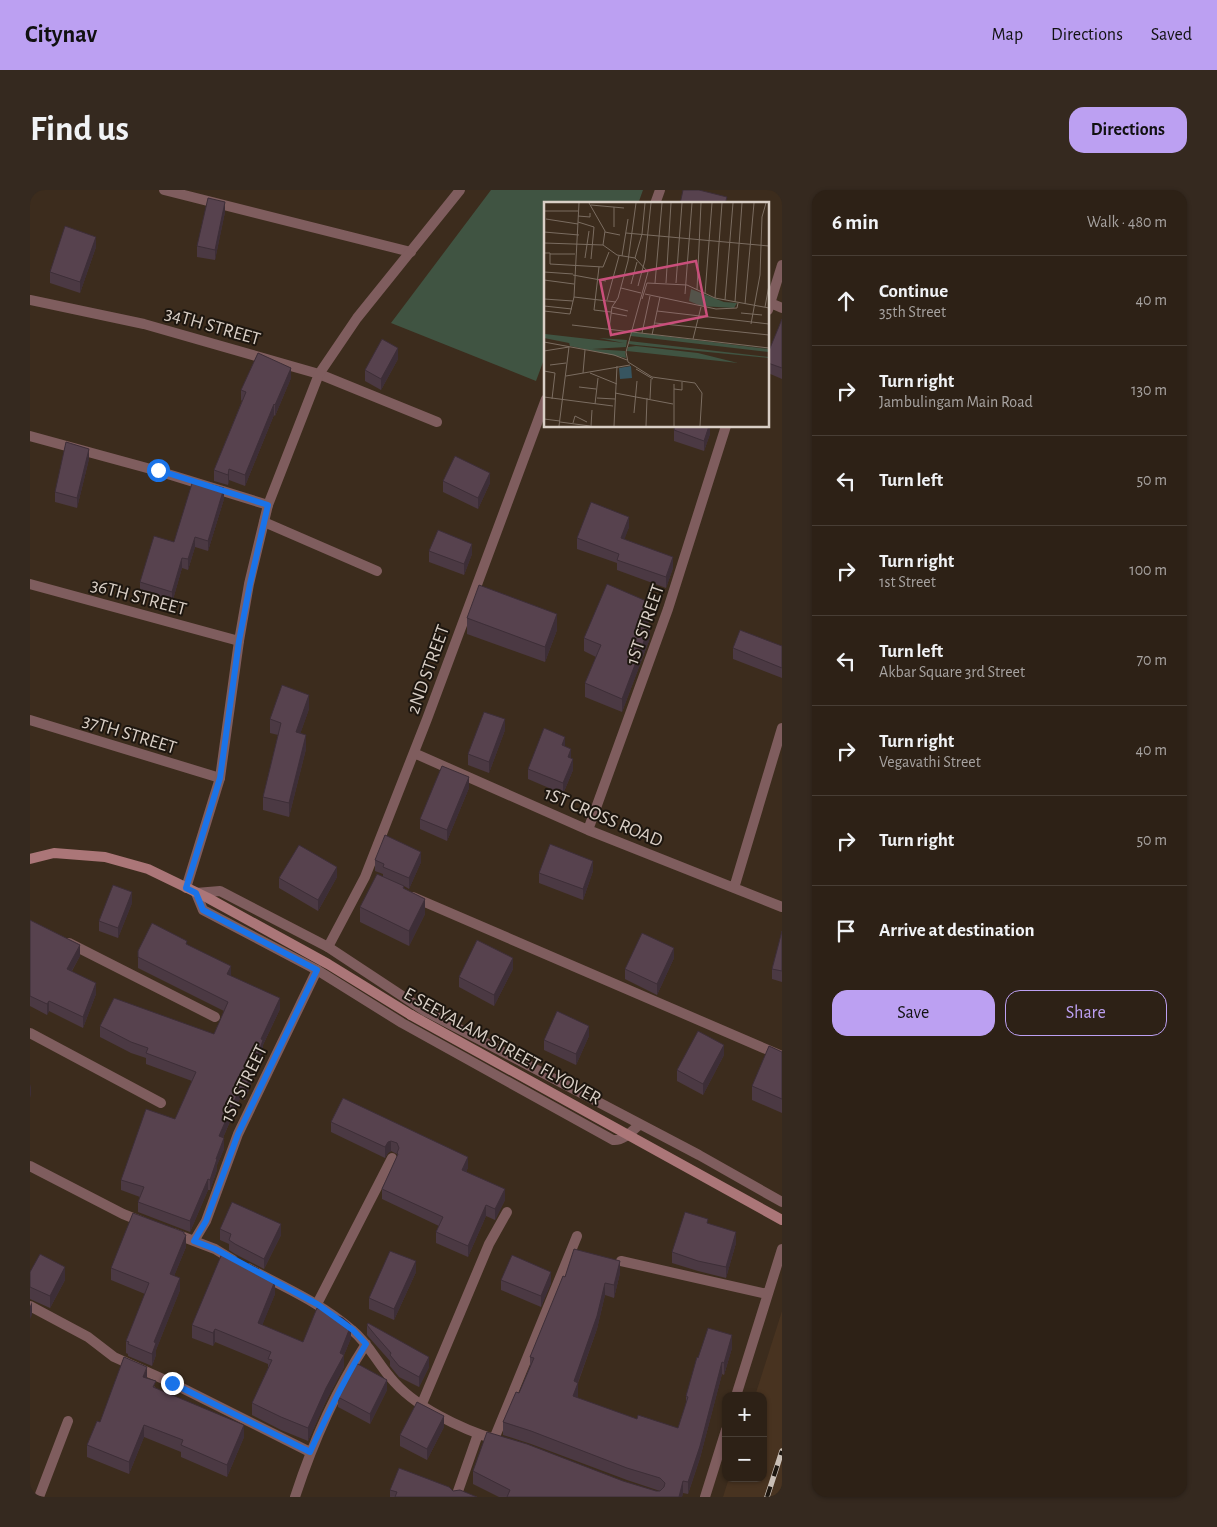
<!DOCTYPE html>
<meta charset="utf-8">
<style>
:root{--surface:#2d2116;--page:#35291f;--text:#f1f3f6;--muted:#a7a3a1;--line:#483e35;--accent:#bca0f2}
body{margin:0;font-family:"Alegreya Sans",sans-serif;background:var(--page);color:var(--text)}
.controls{position:absolute;right:15px;bottom:15px;display:grid;overflow:hidden;border-radius:10px;box-shadow:0 1px 4px #0004}
.controls button{width:45px;height:45px;display:grid;place-items:center;padding:0;border:0;border-bottom:1px solid var(--line);background:var(--surface);color:var(--text);font:25px sans-serif}
.stop{position:absolute;width:15px;height:15px;margin:-11px;border:4px solid #1a73e8;border-radius:50%;background:#fff}
.stop.end{background:#1a73e8;border-color:#fff;box-shadow:0 1px 5px #0008}
.list{margin:0;padding:0;list-style:none}
h2{display:flex;justify-content:space-between;align-items:center;height:65px;margin:0;padding:0 20px;font-size:21px}
h2 small{font-size:16px;font-weight:400;color:var(--muted)}
.list li{display:grid;grid-template-columns:32px 1fr auto;gap:15px;align-items:center;box-sizing:border-box;height:90px;padding:0 20px;border-top:1px solid var(--line)}
.list b{display:block;font-size:19px;white-space:nowrap}
.list p{margin:0;font-size:16px;white-space:nowrap;color:var(--muted)}
.list em{font-size:16px;font-style:normal;color:var(--muted)}
.actions{display:flex;gap:10px;padding:15px 20px}
.actions a{flex:1;padding:11px 0;border:1px solid var(--accent);border-radius:15px;text-align:center;font-size:18px;color:var(--accent)}
.actions .main{background:var(--accent);color:#111}
.icon{flex:none;width:28px;height:28px;fill:none;stroke:currentColor;stroke-width:2;stroke-linecap:round;stroke-linejoin:round}
.map{position:relative;flex:none;width:752px;height:1307px;overflow:hidden;border-radius:15px}
header{display:flex;align-items:center;gap:30px;box-sizing:border-box;height:70px;padding:0 25px;background:var(--accent);color:#111}
header strong{font-size:24px}
nav{display:flex;gap:28px;margin-inline-start:auto;font-size:18px}
.intro{display:flex;align-items:center;justify-content:space-between;box-sizing:border-box;height:120px;padding:0 30px}
h1{margin:0;font-size:35px}
.button{padding:12px 22px;border-radius:15px;background:var(--accent);color:#111;font-size:18px;font-weight:700}
main{display:flex;gap:30px;padding:0 30px}
aside{flex:1;background:var(--surface);border-radius:15px;box-shadow:0 1px 4px #0004}
.map>svg:first-child{display:block}
.built{fill:#483320}
.green{fill:#405442}
.lines{fill:none;stroke-linecap:round;stroke-linejoin:round}
.minor{stroke:#7f5d5e;stroke-width:10}
.tertiary{stroke:#7f5d5e;stroke-width:10}
.secondary{stroke:#ab7678;stroke-width:10}
.rail-casing{stroke:#c9beb5;stroke-width:5.5}
.rail{stroke:#1d160f;stroke-width:4;stroke-dasharray:11;stroke-linecap:butt}
.secondary-bridge{stroke:#ab7678;stroke-width:10}
.wall{fill:#4b3943}
.shaded-wall{fill:#3d2e37}
.building{fill:#57424e;stroke:#3d2e37}
.route{stroke:#1a73e8;stroke-width:6}
.labels{text-anchor:middle;stroke-width:4;stroke-linejoin:round;paint-order:stroke}
.street-label{font-size:19px;fill:#d9cfc6;stroke:#1d160f}
.inset-road{fill:none;stroke:#7b6d61;stroke-width:1}
.view{fill:#c94f7b;fill-opacity:0.15;stroke:#c94f7b;stroke-width:2.5}
.inset-edge{fill:none;stroke:#d9cfc6;stroke-width:2.5}
</style>
<header>
<strong>Citynav</strong>
<nav><a>Map</a><a>Directions</a><a>Saved</a></nav>
</header>
<div class="intro"><h1>Find us</h1><a class="button">Directions</a></div>
<main>
<div class="map">
<svg width="752" height="1307" viewBox="0 0 752 1307">
<rect width="100%" height="100%" fill="#3c2c1d"/>
<path class="built" d="M752,1121V1307H693L699,1288H733V1206H725Z"/>
<path class="green" d="M461,0H613L608,14H516V164L506,191L361,133Z"/>
<g class="lines">
<path class="minor" d="M134,0L381,62
M625,14L630,0
M0,110L114,134L289,184L407,232
M738,112L752,118
M738,120L752,75
M0,246L128,281L238,315
M234,332L347,381
M0,394L209,451
M0,530L190,588
M384,563L558,640L752,717
M558,640L638,419L696,236
M704,698L752,538
M383,707L752,866
M39,753L185,827
M298,757L335,687L397,529L516,209
M0,843L131,913
M0,976L93,1024L113,1032
M143,1043L185,1059L203,1070
M164,1051L176,1031L208,944L287,780
M591,1071L737,1104
M218,1078C254,1097 291,1113 322,1140C338,1153 347,1172 360,1187C384,1217 431,1239 467,1250
M287,1114L362,968
M0,1116L58,1147L84,1167L142,1193L280,1262
M706,1206L752,1059
M391,1216L459,1054L477,1022
M464,1249L547,1046
M9,1307L38,1231
M265,1307C283,1252 304,1203 336,1154
M426,1307L448,1244
M675,1307L696,1240"/>
<path class="tertiary" d="M156,698L190,588L209,451L219,394L238,315L289,184L327,128L430,0
M610,934C602,941 594,951 583,950L372,833L287,780L173,720L166,703L190,701L298,757L395,821L669,965L752,1012"/>
<path class="secondary" d="M0,669L24,663L75,667L118,679L178,708L298,774L381,825"/>
<defs>
<path id="rail" d="M737,1307L752,1261"/>
</defs>
<use href="#rail" class="rail-casing"/>
<use href="#rail" class="rail"/>
<path class="secondary-bridge" d="M381,825L752,1030"/>
</g>
<path class="wall" d="M195,22L185,70L167,67V56Z
M66,57L50,103L20,93V82Z
M752,129V189L738,183V163Z
M368,169L351,200L335,191V180Z
M261,188L245,226L244,225L215,296L199,290L198,295L184,291V280L212,211L211,210V200Z
M680,236V244L674,261L644,251V240Z
M59,269L47,318L25,312V302Z
M413,291L460,293L448,319L413,302Z
M194,309L178,361L165,357L158,380L152,378L142,413L110,403V392L144,352Z
M599,337L594,349L643,378L636,398L587,380V373L547,359V348Z
M399,361L442,364L434,385L399,372Z
M621,426L618,434L620,448L592,522L555,507V493L566,467L554,461V448Z
M437,428L527,440L515,472L437,444Z
M752,456V488L703,469V458Z
M279,519L270,544L276,559L259,627L233,620V607L248,545L240,543V529Z
M475,540L459,583L438,575V564Z
M541,568L543,580L533,604L498,589V579Z
M439,598L417,651L390,639V629Z
M345,670L391,672L379,699L374,696V699L395,724L379,756L330,732V717L353,687V684L345,681Z
M563,681L553,710L509,693V683Z
M307,687L288,721L249,698V688Z
M102,713L88,748L69,741V731Z
M0,730L50,766L42,781L66,804L53,838L19,821L17,825L0,816Z
M752,741V792L742,789V779Z
M157,754L201,786L250,819L233,855V861L215,910L210,908L193,948L194,959L187,975V980L180,1000H178L160,1042L108,1022V1012L110,1007L91,1000V990L145,929L162,891L116,874V868L101,863L70,847V836L184,844L194,821L108,778V761Z
M644,768L627,805L595,789V779Z
M483,779L464,816L429,797V787Z
M559,846L546,875L514,860V850Z
M752,862V923L722,910V896Z
M694,865L673,905L647,891V880Z
M313,908L438,978L436,981L475,1010L465,1030L456,1026L438,1067L406,1053V1042L409,1036L352,1009V999L367,967V964L361,961L358,963L355,968L301,942V932Z
M678,1033L706,1053L696,1088L668,1081L642,1073V1062Z
M190,1039L251,1045L234,1079L205,1064L199,1060V1054L190,1050Z
M154,1044L156,1057L144,1086L150,1100L126,1160V1165L122,1176L98,1166V1164L96,1163V1151L115,1104L81,1090V1078Z
M0,1082L35,1090L20,1118L0,1109Z
M386,1082L364,1130L339,1119V1108Z
M590,1083L584,1108L575,1105L567,1139L548,1193V1205L547,1208L607,1229L648,1238L656,1213V1206L668,1168L702,1158L694,1185L692,1184L670,1268L658,1304L653,1303L652,1307H469L443,1294V1281L593,1291L626,1301H630L597,1290L501,1254L473,1245V1232L489,1203L500,1176V1167L535,1087Z
M229,1084L245,1104L232,1135L273,1152L321,1148L314,1165V1177L296,1211L278,1251L251,1240L222,1225V1213L238,1178V1174L185,1152L183,1156L162,1148V1135Z
M471,1090L521,1093L511,1117L471,1100Z
M337,1135L399,1177L389,1197L369,1187L360,1176V1171L337,1145Z
M117,1188L126,1198L214,1247L197,1287L151,1267V1262L114,1247L99,1284L57,1267V1255L70,1232Z
M357,1200L340,1234L308,1217V1207Z
M414,1237L397,1270L370,1256V1245Z
M360,1300L423,1301L447,1307H360Z"/>
<path class="shaded-wall" d="M195,12V22L185,70V60Z
M66,47V57L50,103V92Z
M368,158V169L351,200V189Z
M261,178V188L245,226V215Z
M244,214V225L215,296V285Z
M679,236H680V244L674,261V251Z
M59,259V269L47,318V308Z
M199,279V290L198,295V285Z
M460,283V293L448,319V308Z
M194,298V309L178,361V351Z
M599,327V337L591,359V348Z
M165,347V357L158,380V369Z
M442,354V364L434,385V374Z
M643,367V378L636,398V387Z
M152,368V378L142,413V402Z
M621,413V426L613,445V432Z
M527,424V440L515,472V457Z
M620,435V448L592,522V509Z
M279,505V519L266,556V542Z
M475,529V540L459,583V572Z
M276,545V559L259,627V613Z
M535,547V557L532,555Z
M541,559V569L538,567Z
M543,569V580L533,604V593Z
M439,587V598L417,651V640Z
M391,662V672L379,699V688Z
M563,671V681L553,710V699Z
M307,677V687L288,721V710Z
M102,702V713L88,748V738Z
M395,709V724L379,756V741Z
M50,755V766L37,789V779Z
M644,758V768L627,805V794Z
M483,768V779L464,816V805Z
M201,776V787L197,784Z
M66,793V804L53,838V827Z
M250,808V819L233,855V861L215,910V900L231,849Z
M19,811V821L17,825V814Z
M559,836V846L546,875V864Z
M694,855V865L673,905V894Z
M1,894V905L0,908V897Z
M210,898V908L189,957V946Z
M194,948V959L187,975V980L180,1000V990L186,969Z
M361,951V961L358,963L355,968V957L358,952Z
M438,967V978L432,990V980Z
M178,989V1000L160,1042V1031Z
M475,999V1010L465,1030V1019Z
M456,1015V1026L438,1067V1056Z
M251,1034V1045L234,1079V1069Z
M154,1042V1049L156,1045V1057L140,1096V1084Z
M706,1042V1053L696,1088V1077Z
M386,1071V1082L364,1130V1119Z
M590,1071V1083L584,1108V1095Z
M35,1077V1090L20,1118V1106Z
M521,1082V1093L511,1117V1106Z
M150,1088V1100L126,1160V1165L122,1176V1164L124,1152Z
M245,1091V1104L228,1146V1133Z
M575,1093V1105L567,1139L544,1203L548,1193V1205L543,1219L544,1191Z
M2,1112V1125L0,1129V1116Z
M321,1135V1148L314,1165V1177L296,1211L278,1251V1238Z
M185,1139V1152L183,1156V1143Z
M702,1145V1158L694,1185V1173Z
M399,1167V1177L389,1197V1187Z
M692,1172V1184L670,1268L658,1304V1292Z
M117,1177V1189L113,1187Z
M357,1190V1200L340,1234V1224Z
M414,1226V1237L397,1270V1259Z
M114,1235V1247L99,1284V1272Z
M214,1235V1247L197,1287V1275Z
M653,1291V1303L652,1307H649Z"/>
<path class="building" d="M653,0H669L697,7L695,14H650Z
M178,8L195,12L185,60L167,56Z
M35,36L66,47L50,92L20,82Z
M752,129V178L738,173V163Z
M352,149L368,158L351,189L335,180Z
M228,163L261,178L245,215L244,214L215,285L199,279L198,285L184,280L216,202L211,200Z
M645,236H679L674,251L644,240Z
M36,252L59,259L47,308L25,302Z
M425,266L460,283L448,308L413,291Z
M163,290L194,298L178,351L165,347L158,369L152,368L142,402L110,392L124,346L144,352Z
M561,312L599,327L591,348L643,367L636,387L587,370L589,364L547,348Z
M408,340L442,354L434,374L399,361Z
M577,394L621,413L613,432L620,435L592,509L555,493L571,455L554,448Z
M449,395L527,424L515,457L437,428Z
M710,440L752,456V478L703,458Z
M252,495L279,505L266,542L276,545L259,613L233,607L251,533L240,529Z
M454,522L475,529L459,572L438,564Z
M514,538L535,547L532,555L541,559L538,567L543,569L533,593L498,579Z
M412,576L439,587L417,640L390,629Z
M355,645L391,662L379,688L353,677L354,674L345,670Z
M520,654L563,671L553,699L509,683Z
M269,655L307,677L288,710L249,688Z
M347,684L374,696L373,698L395,709L379,741L330,717Z
M83,695L102,702L88,738L69,731Z
M0,730L50,755L37,779L66,793L53,827L19,811L17,814L0,806Z
M122,733L157,751L156,754L201,776L197,784L250,808L231,849L233,850L215,900L210,898L189,946L194,948L186,969H187L180,990L178,989L160,1031L108,1012L114,997L91,990L116,919L145,929L166,882L116,863L118,858L101,852L70,836L84,808L184,844L198,812L108,767V761Z
M752,741V781L742,779Z
M612,743L644,758L627,794L595,779Z
M447,750L483,768L464,805L429,787Z
M527,821L559,836L546,864L514,850Z
M668,841L694,855L673,894L647,880Z
M739,856L752,862V909L722,896Z
M313,908L438,967L432,980L475,999L465,1019L456,1015L438,1056L406,1042L413,1027L352,999L368,964L367,963L369,958L367,953L361,951L358,952L355,957L301,932Z
M202,1012L251,1034L234,1069L205,1054L199,1050L201,1044L190,1039Z
M655,1022L678,1029L677,1033L706,1042L696,1077L668,1071L642,1062Z
M103,1023L154,1042V1044L156,1045L140,1084L150,1088L124,1152L126,1153L122,1164L98,1154L99,1152L96,1151L119,1093L81,1078Z
M544,1059L590,1071L584,1095L575,1093L567,1126L544,1191L548,1193L543,1206L607,1229L608,1225L648,1238L658,1207L656,1206L667,1167L668,1168L678,1138L702,1145L694,1173L692,1172L670,1256L658,1292L653,1291L649,1307H477L480,1300L443,1281L457,1242L497,1254L593,1291L626,1301H630L634,1297L635,1293L630,1288L597,1278L501,1241L473,1232L486,1202L489,1203L504,1168L500,1167L533,1086L535,1087Z
M193,1061L229,1079L227,1084L245,1091L228,1133L273,1152L287,1118L313,1128L321,1135L310,1163L314,1165L296,1198L278,1238L251,1227L222,1213L242,1170L238,1169L241,1162L185,1139L183,1143L162,1135Z
M360,1061L386,1071L364,1119L339,1108Z
M10,1064L35,1077L20,1106L0,1097V1082Z
M482,1065L521,1082L511,1106L471,1090Z
M338,1133L399,1167L389,1187L369,1176L360,1165L361,1163L346,1146L337,1135Z
M94,1167L117,1177L113,1187L126,1191L123,1197L214,1235L197,1275L151,1255L153,1250L114,1235L99,1272L57,1255L67,1231L70,1232Z
M326,1173L357,1190L340,1224L308,1207Z
M387,1212L414,1226L397,1259L370,1245Z
M369,1278L419,1297L423,1301L430,1300L447,1307H365L367,1302L360,1300Z"/>
<g class="lines">
<path class="route" d="M128,280L238,315L220,394L209,451L190,588L156,698L166,703L173,720L287,780L208,944L176,1031L164,1051L185,1059L287,1114L323,1140L336,1154C314,1189 297,1225 280,1262L142,1193"/>
</g>
<g class="labels">
<g class="street-label">
<text transform="translate(183 135) rotate(16)" y="7">34TH STREET</text>
<text transform="translate(109 406) rotate(15)" y="7">36TH STREET</text>
<text transform="translate(614 434) rotate(-71)" y="7">1ST STREET</text>
<text transform="translate(397 479) rotate(-70)" y="7">2ND STREET</text>
<text transform="translate(100 543) rotate(17)" y="7">37TH STREET</text>
<text transform="translate(574 626) rotate(23)" y="7">1ST CROSS ROAD</text>
<text transform="translate(473 855) rotate(29)" y="7">E SEEYALAM STREET FLYOVER</text>
<text transform="translate(213 893) rotate(-64)" y="7">1ST STREET</text>
</g>
</g>
<g transform="translate(514 12)">
<rect width="225" height="225" fill="#3c2c1d"/>
<path d="M147,87L180,100L193,101L190,106L157,104L145,99ZM87,130L225,147V150L87,134ZM1,132L80,141L55,136L83,138L82,145L48,147L81,149L82,156L26,144L25,141L30,142L0,136ZM85,139L225,155V156L92,143L85,142ZM92,144L154,151L194,161L83,149L84,145Z" fill="#405442"/>
<path d="M87,164L88,176L76,177L75,166Z" fill="#375560"/>
<path class="inset-road" d="M45,1L61,29L59,43L73,53L91,56L104,70L82,150L84,160L108,175L151,181L158,191L156,224M47,3L80,6M0,9H34M34,14L46,15V11M2,17L34,22M34,20L50,25L47,57M70,25V5M0,30L35,33M61,30L76,33M82,31L225,44M0,41L59,43M0,51H6V62L59,65L65,50M6,52H31M78,54L84,17M41,56L45,29M91,56L98,32L101,1M55,65L50,108L67,110M0,70L29,72M29,73L62,79M0,78L30,82M103,81L143,83L171,96L225,106M111,81L118,1M122,81L127,1M132,81L138,1M87,82L93,60M94,84L101,58L107,1M77,86L97,91M153,88L157,1M101,92L172,107L193,106L194,101M141,92L148,1M161,92L168,1M30,95L35,1M171,96L178,1M0,97L29,99M98,97L103,81M63,98L75,54M181,98L189,1M191,100L198,1M201,102L210,1M0,104L28,107M68,105L84,109M221,105L225,83M0,109L26,112L30,95L72,100M113,109L225,122M67,111L83,114M197,111L218,113M111,121L225,133M207,122L216,73L218,15L222,1M28,123L225,146M65,127L68,105L74,96L84,59L92,1M98,131L106,94M108,133L116,95M149,137L157,105M0,140L70,153L83,158M0,149L25,145L15,224M6,163L22,161M92,167L109,177M0,169L11,171L8,197M39,171L41,148M46,171L73,182M22,174L86,163M130,182V224M35,185L52,187M130,187L138,188V180M71,191L129,202M0,195L69,204M53,196L71,197M106,197L107,177M51,202L54,176M90,211L93,179M0,217L16,219M16,220L46,224M29,221L31,214L43,220M47,224L48,208M70,224L73,164M102,224L103,196"/>
<path class="view" d="M152,59L163,114L67,133L56,78Z"/>
<rect width="225" height="225" class="inset-edge"/>
</g>
</svg>
<div class="controls">
<button>+</button>
<button>−</button>
</div>
<div class="stop" style="left:128px;top:280px"></div>
<div class="stop end" style="left:142px;top:1193px"></div>
</div>
<aside>
<h2>6 min<small>Walk · 480 m</small></h2>
<ul class="list">
<li><svg class="icon" aria-label="ahead" viewBox="0 0 24 24"><path d="M12 20V5M6 11l6-6 6 6"/></svg><div><b>Continue</b><p>35th Street</p></div><em>40 m</em></li>
<li><svg class="icon" aria-label="right" viewBox="0 0 24 24"><path d="M7 20v-9h11M14 6l5 5-5 5"/></svg><div><b>Turn right</b><p>Jambulingam Main Road</p></div><em>130 m</em></li>
<li><svg class="icon" aria-label="left" viewBox="0 0 24 24"><path d="M17 20v-9H6M10 6l-5 5 5 5"/></svg><div><b>Turn left</b></div><em>50 m</em></li>
<li><svg class="icon" aria-label="right" viewBox="0 0 24 24"><path d="M7 20v-9h11M14 6l5 5-5 5"/></svg><div><b>Turn right</b><p>1st Street</p></div><em>100 m</em></li>
<li><svg class="icon" aria-label="left" viewBox="0 0 24 24"><path d="M17 20v-9H6M10 6l-5 5 5 5"/></svg><div><b>Turn left</b><p>Akbar Square 3rd Street</p></div><em>70 m</em></li>
<li><svg class="icon" aria-label="right" viewBox="0 0 24 24"><path d="M7 20v-9h11M14 6l5 5-5 5"/></svg><div><b>Turn right</b><p>Vegavathi Street</p></div><em>40 m</em></li>
<li><svg class="icon" aria-label="right" viewBox="0 0 24 24"><path d="M7 20v-9h11M14 6l5 5-5 5"/></svg><div><b>Turn right</b></div><em>50 m</em></li>
<li><svg class="icon" aria-label="arrive" viewBox="0 0 24 24"><path d="M6 21V4h12l-3 4 3 4H6"/></svg><div><b>Arrive at destination</b></div></li>
</ul>
<div class="actions"><a class="main">Save</a><a>Share</a></div>
</aside>
</main>
